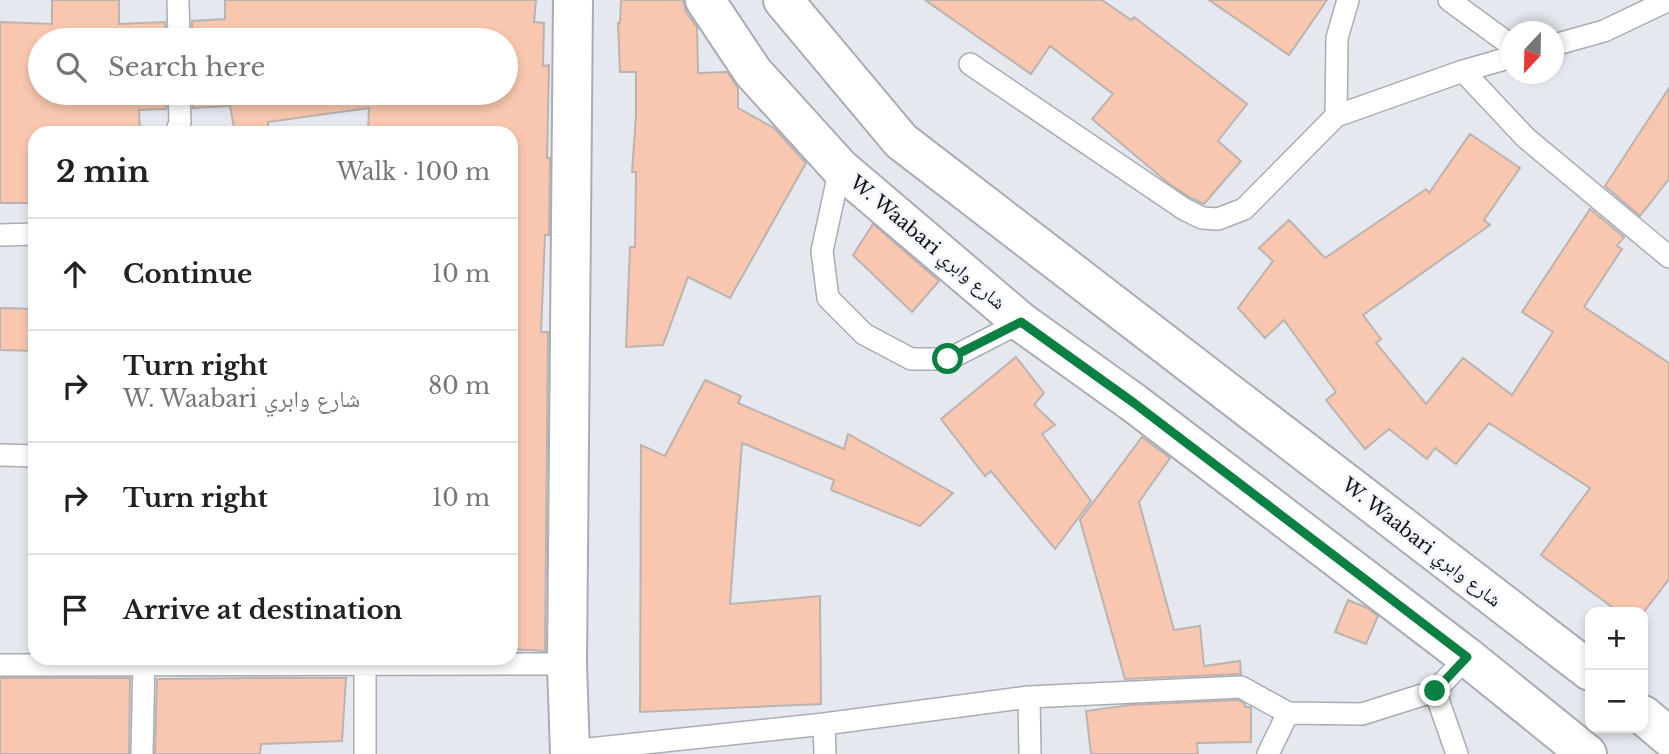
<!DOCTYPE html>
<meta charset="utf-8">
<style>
:root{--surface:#fff;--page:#f2f2f2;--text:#222;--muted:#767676;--line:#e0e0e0}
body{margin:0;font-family:"Libre Baskerville","Noto Naskh Arabic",serif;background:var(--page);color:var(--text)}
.controls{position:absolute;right:21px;bottom:21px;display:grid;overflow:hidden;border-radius:14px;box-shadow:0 4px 10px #0003}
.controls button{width:63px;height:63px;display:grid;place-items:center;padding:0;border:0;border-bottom:2px solid var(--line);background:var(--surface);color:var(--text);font:35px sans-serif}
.compass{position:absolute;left:1501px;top:21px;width:63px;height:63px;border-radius:50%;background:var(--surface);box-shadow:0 4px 10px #0003;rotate:202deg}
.stop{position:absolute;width:21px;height:21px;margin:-16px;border:5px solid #0b8043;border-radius:50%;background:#fff}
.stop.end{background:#0b8043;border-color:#fff;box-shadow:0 2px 7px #0008}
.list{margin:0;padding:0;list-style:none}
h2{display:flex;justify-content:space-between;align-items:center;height:91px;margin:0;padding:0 28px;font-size:30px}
h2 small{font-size:23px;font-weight:400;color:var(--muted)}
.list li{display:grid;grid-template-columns:46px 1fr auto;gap:21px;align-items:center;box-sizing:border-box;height:112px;padding:0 28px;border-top:2px solid var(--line)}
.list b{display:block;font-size:26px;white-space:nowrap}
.list p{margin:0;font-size:23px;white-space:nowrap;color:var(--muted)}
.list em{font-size:23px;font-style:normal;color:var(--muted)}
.icon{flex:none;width:38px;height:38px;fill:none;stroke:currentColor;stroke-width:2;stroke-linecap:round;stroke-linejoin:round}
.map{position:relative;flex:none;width:1669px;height:754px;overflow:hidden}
.search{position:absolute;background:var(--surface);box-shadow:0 4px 10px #0003;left:28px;top:28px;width:490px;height:77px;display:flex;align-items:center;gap:18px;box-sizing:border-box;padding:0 24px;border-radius:38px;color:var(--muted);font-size:26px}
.panel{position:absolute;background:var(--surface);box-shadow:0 4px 10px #0003;left:28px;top:126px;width:490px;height:539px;border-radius:21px}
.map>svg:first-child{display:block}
.building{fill:#f9c7af;stroke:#bbb3af;stroke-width:2}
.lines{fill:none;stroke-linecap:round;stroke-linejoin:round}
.service-casing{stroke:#a9acb3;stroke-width:24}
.tertiary-casing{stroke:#a9acb3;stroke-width:42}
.secondary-casing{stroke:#a9acb3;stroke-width:42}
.service{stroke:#fff;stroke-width:21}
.tertiary{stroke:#fff;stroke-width:38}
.secondary{stroke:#fff;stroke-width:38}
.route{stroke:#0b8043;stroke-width:9}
.labels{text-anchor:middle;stroke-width:5;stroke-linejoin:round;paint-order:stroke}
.street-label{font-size:19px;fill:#111214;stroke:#f2f5fd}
</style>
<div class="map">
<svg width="1669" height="754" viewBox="0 0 1669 754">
<rect width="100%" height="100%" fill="#e5e8ef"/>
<path class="building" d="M52,0H119V24L165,22L166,40H40V93H166V109L139,110L140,133H35V203H0V22L52,24Z
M225,0H536L534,22L544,23L543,66L549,65L547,158H550L549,235H545L541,332H548L545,651L511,649V133H368L369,108L268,122V128L234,127L230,106L193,108L192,93H506V40H192V21L225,19Z
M621,0H683L686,12L697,27L698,73L727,72L738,88V108L774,128L806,163L730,298L688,277L663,345L626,347L630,247H635L636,172H632L636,116V72H620L618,23H620Z
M925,0H1102L1131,20L1134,17L1247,104L1218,141L1241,161L1204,204L1191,198L1168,183L1092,119L1113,94L1050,46L1031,74Z
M1209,0H1327L1289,55Z
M1669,88V179L1640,216L1605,186Z
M1470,134L1520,168L1484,220L1490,225L1363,315L1381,339L1376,343L1426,404L1463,358L1512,395L1553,332L1522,312L1590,209L1624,237L1617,246L1622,249L1584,307L1669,363V579L1643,613L1619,612L1541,555L1590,488L1489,423L1456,464L1435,448L1427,459L1389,429L1365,449L1326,400L1336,392L1284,320L1265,338L1238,308L1273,261L1259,248L1289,220L1325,258L1426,189L1429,193Z
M873,224L939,281L912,312L853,255Z
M0,308L35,309V351L0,350Z
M1016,357L1044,393L1034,405L1055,425L1042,434L1091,501L1055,549L991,471L985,476L941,419Z
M705,380L741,396L738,403L844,449L848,434L953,493L920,526L831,490L834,480L742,443L730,604L820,596L821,704L640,712L641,445L665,456Z
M1142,437L1170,458L1139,502L1174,630L1200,626L1204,666L1240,661L1241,674L1125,679L1080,520Z
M1348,600L1367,608L1378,616L1366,644L1335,632Z
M0,678H130L129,754H0Z
M259,678H346L342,741L261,744L260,754H155L157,679Z
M1238,700L1245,704V707H1251V742L1197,743L1198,754H1091L1086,711L1130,705Z"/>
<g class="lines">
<defs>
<path id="service" d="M178,0L179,40
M1449,0L1512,46
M1554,45L1604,31L1669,0
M970,64L1184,209L1202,218L1218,219L1244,209L1336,116L1463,71L1512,57
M1463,71L1526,138L1669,257
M1336,116L1337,38L1348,0
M176,133L180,122L179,93
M840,168L822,251L828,298L864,334L911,359H949L1021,322
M0,235L35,234
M0,455L35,456
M0,665L567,664
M1435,691L1457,754
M1029,697L1030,754
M824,724L825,754
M570,751L824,724L1029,697L1241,687L1288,713L1362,714L1435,691L1467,657
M142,754L144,658
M365,754V664
M1268,754L1288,713"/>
<path id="tertiary" d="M570,754L567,664L573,0"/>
<path id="secondary" d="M705,0L753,72L840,168L1021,322L1134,403L1467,657L1587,754
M783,0L901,141L1590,671
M1643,715L1669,737"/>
</defs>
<use href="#service" class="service-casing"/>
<use href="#tertiary" class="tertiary-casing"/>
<use href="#secondary" class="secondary-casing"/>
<use href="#service" class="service"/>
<use href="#tertiary" class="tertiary"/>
<use href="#secondary" class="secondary"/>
</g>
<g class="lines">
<path class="route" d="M948,359L1021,322L1134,403L1467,657L1435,691"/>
</g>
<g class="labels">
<g class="street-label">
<text transform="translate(928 242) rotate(40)" y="7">W. Waabari شارع وابري</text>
<text transform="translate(1422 542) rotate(38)" y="7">W. Waabari شارع وابري</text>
</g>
</g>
</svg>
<div class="controls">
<button>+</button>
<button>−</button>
</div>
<svg class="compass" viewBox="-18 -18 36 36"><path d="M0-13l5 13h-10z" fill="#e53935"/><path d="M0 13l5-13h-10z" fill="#767676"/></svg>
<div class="stop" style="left:948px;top:359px"></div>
<div class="stop end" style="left:1435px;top:691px"></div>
<div class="search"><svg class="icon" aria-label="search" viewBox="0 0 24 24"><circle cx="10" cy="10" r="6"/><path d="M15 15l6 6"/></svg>Search here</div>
<section class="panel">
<h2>2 min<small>Walk · 100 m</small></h2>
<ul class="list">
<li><svg class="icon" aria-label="ahead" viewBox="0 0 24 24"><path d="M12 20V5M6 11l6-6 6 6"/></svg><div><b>Continue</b></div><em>10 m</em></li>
<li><svg class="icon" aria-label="right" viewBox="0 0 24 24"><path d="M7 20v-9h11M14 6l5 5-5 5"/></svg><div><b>Turn right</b><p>W. Waabari شارع وابري</p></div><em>80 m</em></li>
<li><svg class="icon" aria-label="right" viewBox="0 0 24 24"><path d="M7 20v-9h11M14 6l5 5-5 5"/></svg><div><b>Turn right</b></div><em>10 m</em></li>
<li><svg class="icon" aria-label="arrive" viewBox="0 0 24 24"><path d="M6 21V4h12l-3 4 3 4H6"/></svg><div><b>Arrive at destination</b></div></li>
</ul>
</section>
</div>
